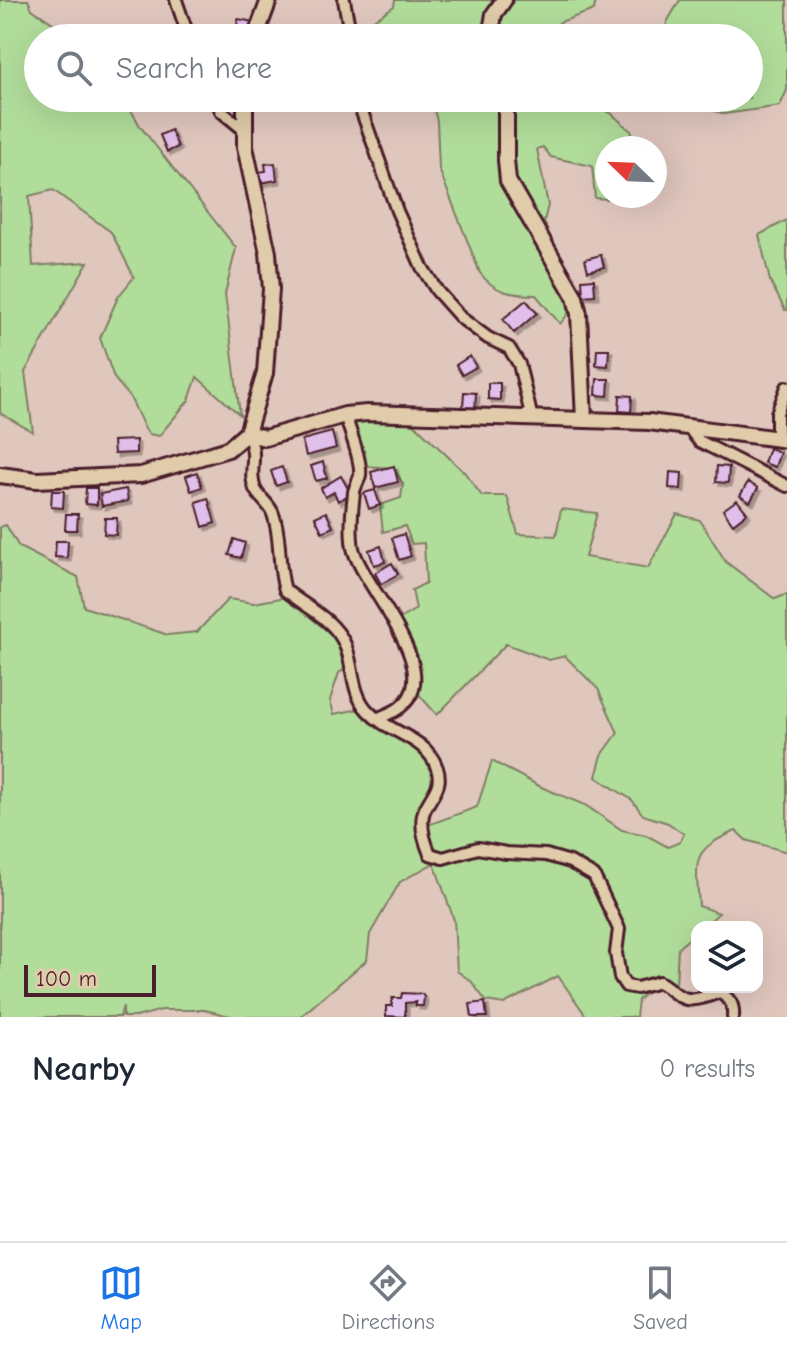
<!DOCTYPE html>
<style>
:root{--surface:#fff;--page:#f2f2f3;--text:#1f2937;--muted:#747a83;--line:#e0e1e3;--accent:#1a73e8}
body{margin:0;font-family:"Comic Neue",sans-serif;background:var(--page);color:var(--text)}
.controls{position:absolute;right:24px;bottom:24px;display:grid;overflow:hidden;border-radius:16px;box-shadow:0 8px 32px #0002}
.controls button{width:72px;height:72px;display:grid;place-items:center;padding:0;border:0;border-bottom:2px solid var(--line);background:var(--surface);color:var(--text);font:40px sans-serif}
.compass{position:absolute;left:595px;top:136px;width:72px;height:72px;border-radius:50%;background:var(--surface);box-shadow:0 8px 32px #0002;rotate:293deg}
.scale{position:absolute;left:24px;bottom:20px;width:132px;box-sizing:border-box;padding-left:8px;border:4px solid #4a1f2b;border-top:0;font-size:22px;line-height:28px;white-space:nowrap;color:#4a1f2b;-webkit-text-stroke:6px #e0cbaa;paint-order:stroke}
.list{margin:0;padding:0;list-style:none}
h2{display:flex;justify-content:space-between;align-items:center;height:104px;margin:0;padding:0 32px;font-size:34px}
h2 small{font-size:26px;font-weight:400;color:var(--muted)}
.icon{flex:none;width:44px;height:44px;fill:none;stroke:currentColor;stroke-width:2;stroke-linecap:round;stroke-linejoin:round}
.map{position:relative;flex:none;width:787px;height:1017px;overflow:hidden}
.search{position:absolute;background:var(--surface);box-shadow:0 8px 32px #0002;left:24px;right:24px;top:24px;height:88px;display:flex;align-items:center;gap:20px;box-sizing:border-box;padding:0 28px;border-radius:44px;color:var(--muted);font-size:30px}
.sheet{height:224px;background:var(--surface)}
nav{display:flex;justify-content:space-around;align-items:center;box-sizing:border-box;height:112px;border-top:2px solid var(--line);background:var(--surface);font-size:22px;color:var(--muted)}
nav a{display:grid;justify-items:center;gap:4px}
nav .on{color:var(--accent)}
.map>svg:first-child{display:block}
.green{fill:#b1dd9b;stroke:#7e7e63;stroke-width:2}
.building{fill:#e1bfeb;stroke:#4a1f2b;stroke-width:2;filter:url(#shadow)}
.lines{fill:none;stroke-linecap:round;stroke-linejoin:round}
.street-casing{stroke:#4a1f2b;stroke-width:16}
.secondary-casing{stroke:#4a1f2b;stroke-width:20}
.street{stroke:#e0cbaa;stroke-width:10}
.secondary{stroke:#e0cbaa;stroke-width:14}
</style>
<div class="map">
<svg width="787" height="1017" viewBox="0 0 787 1017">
<defs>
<filter id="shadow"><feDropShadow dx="3.5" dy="3.5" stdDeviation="0" flood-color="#0004"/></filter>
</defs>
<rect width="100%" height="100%" fill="#e0c7be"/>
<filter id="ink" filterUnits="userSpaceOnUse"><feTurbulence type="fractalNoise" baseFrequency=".0125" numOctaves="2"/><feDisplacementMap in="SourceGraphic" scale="16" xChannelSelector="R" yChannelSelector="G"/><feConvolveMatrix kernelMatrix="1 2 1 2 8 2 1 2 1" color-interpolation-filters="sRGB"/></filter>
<g filter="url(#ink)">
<path class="green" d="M0,0H28L32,9L75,38H38V98H124L140,126L236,248L225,294L240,415L197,377L189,400L159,436L149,434L145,429L130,397L114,378L100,338L118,297L134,277L111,232L53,190L29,196L33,266L88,262L25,372L33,432L0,413Z
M395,0H596L594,10L560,22L543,38H414L409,33L387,34L372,21L394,6Z
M680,0H787V90L780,106L725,114L694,105L698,98H749V38H727L718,32L712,38H664L667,22Z
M431,98H579L611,113L632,132L629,148H607V199L595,198L592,166L551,157L543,147L537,149L548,205L544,221L567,283L568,314L560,324L536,295C512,295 495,293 480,273L439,169L437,121Z
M787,220V310H785L770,281L759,235Z
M371,418L410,420L465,473L482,496H507L518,534L556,536L561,509L597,513L585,557L648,568L677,514L700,520L726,562L775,599L787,594V852L746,840L736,831C690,850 696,860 699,906L719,913L703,927H697V932L678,948L676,985L658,983L638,1000L636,1017H587L558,976L504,1004L486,1001L471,981L457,971L454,920L434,863L400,882L370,934L367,960L300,1017H234L205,1010H162L136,1017H123V1006L120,1017H0V527L6,525L19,547L78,577L84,607L168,635L197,632L228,599L254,603L286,597L339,641L348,667L339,673L330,700L334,714L359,709C377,727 435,746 434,773C433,794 417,806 420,828L477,807L492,761L541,787L585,805L622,830L646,835L668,847L680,842L684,834L668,823L643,815L632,800L596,777L602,755L618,733L598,689L565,656L549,660L506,644L437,715L415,690L398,620L416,609L412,590L426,583L424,543L412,544L405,526L383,532L380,505L401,498L403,484L394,468L364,466L353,422Z"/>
<path class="building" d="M238,19L254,22L252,36L236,33Z
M171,130L178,147L167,152L160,135Z
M275,163L277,180L260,183L258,172L266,171L265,164Z
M601,255L604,267L588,271L585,259Z
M594,279L595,295L583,296L582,280Z
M526,300L537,313L514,333L503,319Z
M597,349H609L608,366L596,365Z
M470,356L476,367L462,375L456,365Z
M597,379H609L608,396L596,395Z
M488,383H500V400L488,399Z
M464,392L476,393L475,409L463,408Z
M620,395L632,396L631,412L619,411Z
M332,432L336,448L306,456L302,440Z
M136,440V453L114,454L113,441Z
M769,448L780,452L775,467L764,463Z
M323,462L327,478L316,481L311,466Z
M394,466L398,482L375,488L371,472Z
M717,466L729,467L728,483L716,482Z
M282,467L287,482L276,486L271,471Z
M197,472L202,487L191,491L186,476Z
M670,472L682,473L681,489L669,488Z
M341,476L351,494L338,501L334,492L325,497L321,488Z
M748,482L758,488L750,502L740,496Z
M86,488H97V505L85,504Z
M126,489L128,501L102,506L100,494Z
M375,490L380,505L369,509L364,493Z
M52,491H64L63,508L51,507Z
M208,498L215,523L203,527L196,502Z
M737,500L747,513L733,524L723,510Z
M326,512L333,527L322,532L315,517Z
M66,514H78L77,530H65Z
M105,518H117L116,535L104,534Z
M404,534L411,556L399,560L392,538Z
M234,539L245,543L241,558L229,555Z
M56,541H68L67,558L55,557Z
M381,546L385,562L374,565L369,550Z
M392,563L398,574L381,584L375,573Z
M402,993L422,994L424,997L423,1006H416V1002L405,1003V1017L386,1016V1006H392V998H401Z
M485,1002L487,1017H472L470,1004Z"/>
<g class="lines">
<defs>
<path id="street" d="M176,0L189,38
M344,0L351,38
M216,98L221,111L243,129
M357,98L397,211L422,267L437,291L461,318L488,338L509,348L519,364L532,419
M345,415C349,429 362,461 360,475C359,481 355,486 354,492C352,509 350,532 353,548C362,587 449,673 399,708C393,713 384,715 377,719
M688,427L699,441L787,486
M247,433C260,457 247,470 255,489C259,498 270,504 273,514C282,538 277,566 285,590C303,605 328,616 341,637C355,658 349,692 368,711C389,734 426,736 437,768C443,785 433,793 426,807C418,821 424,840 430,854L443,858L478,848L506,853L546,855L570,862L594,876L619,929L616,953L620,977L626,986L637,988L659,982C667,986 673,993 681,997C693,1003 708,996 719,992C730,999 734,1004 733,1017
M777,439V413L787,387"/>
<path id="secondary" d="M255,38L269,0
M490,38L494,14L504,0
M506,98V160L508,181L575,297L579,314L584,420
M247,433L265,438L345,415L367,413L649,422L787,440
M0,475L37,480L141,475L228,449L247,433L265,373L271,289L268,253L245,147V98"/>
</defs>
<use href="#street" class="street-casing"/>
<use href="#secondary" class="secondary-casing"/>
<use href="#street" class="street"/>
<use href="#secondary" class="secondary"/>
</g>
</g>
</svg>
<div class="controls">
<button><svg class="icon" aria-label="layers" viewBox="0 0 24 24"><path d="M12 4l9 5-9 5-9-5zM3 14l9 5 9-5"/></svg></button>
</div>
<svg class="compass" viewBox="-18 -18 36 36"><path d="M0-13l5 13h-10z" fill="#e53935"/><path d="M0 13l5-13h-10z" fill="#747a83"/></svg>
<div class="scale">100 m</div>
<div class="search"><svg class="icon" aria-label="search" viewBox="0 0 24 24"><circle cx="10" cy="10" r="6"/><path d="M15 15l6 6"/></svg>Search here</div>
</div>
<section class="sheet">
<h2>Nearby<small>0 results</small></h2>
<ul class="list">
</ul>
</section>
<nav>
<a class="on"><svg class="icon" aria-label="map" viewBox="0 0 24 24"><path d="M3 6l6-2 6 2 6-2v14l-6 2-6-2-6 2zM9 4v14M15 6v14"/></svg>Map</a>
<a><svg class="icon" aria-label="directions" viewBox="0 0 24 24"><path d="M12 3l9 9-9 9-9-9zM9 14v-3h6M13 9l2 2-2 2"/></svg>Directions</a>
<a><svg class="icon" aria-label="saved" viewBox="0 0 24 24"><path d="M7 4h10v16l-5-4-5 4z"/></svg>Saved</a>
</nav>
